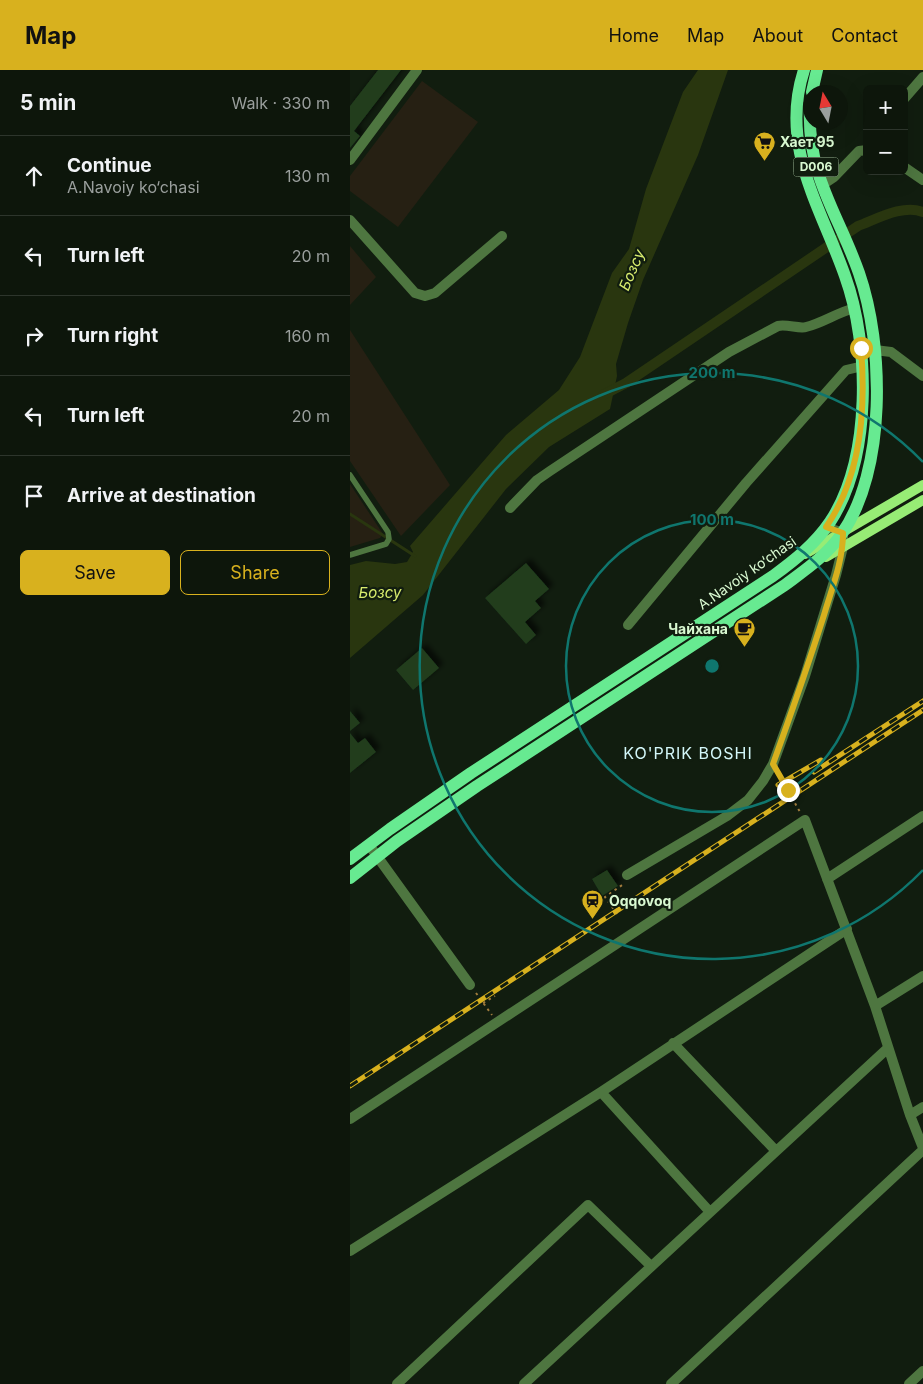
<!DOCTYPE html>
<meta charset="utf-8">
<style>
:root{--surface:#0d160b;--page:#161f14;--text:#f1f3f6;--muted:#9a9f9d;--line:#2d352c;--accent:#d8b11e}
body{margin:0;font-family:Inter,sans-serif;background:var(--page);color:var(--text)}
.controls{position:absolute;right:15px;top:15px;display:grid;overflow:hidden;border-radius:8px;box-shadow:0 5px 20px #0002}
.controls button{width:45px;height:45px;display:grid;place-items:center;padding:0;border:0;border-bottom:1px solid var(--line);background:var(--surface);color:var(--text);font:25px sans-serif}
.compass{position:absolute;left:453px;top:15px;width:45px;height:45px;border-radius:50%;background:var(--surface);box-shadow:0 5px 20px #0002;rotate:350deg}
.stop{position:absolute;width:15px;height:15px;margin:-11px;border:4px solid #d8b11e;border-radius:50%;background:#fff}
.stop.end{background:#d8b11e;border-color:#fff;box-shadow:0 1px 5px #0008}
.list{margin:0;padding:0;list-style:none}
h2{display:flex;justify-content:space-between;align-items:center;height:65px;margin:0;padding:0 20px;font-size:21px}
h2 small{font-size:16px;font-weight:400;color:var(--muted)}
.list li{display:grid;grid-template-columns:32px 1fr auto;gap:15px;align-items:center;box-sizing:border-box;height:80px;padding:0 20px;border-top:1px solid var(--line)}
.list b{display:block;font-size:19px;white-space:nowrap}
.list p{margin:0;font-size:16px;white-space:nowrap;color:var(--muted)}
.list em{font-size:16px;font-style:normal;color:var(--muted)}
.actions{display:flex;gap:10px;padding:15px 20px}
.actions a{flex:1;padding:11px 0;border:1px solid var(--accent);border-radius:8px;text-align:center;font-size:18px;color:var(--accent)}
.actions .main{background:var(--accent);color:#111}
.icon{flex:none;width:28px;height:28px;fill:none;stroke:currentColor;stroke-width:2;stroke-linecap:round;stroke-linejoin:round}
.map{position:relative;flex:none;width:573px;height:1314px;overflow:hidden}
header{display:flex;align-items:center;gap:30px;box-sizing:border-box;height:70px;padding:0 25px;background:var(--accent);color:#111}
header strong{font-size:24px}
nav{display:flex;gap:28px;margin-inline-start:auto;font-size:18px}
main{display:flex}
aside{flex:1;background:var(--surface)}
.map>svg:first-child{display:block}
.green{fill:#262013}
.water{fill:#29360f}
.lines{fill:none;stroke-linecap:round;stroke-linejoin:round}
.stream{stroke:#29360f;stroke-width:3}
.canal{stroke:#29360f;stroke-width:10}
.building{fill:#203c1d;filter:url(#shadow)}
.path{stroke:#a17c3d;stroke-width:2;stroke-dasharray:2.5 4;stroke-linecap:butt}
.lane{stroke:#4e7640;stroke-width:5.5}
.street{stroke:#4e7640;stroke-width:10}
.secondary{stroke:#97ec75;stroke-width:10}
.primary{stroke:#67ea91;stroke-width:12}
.rail-casing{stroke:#d8b11e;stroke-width:5}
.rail{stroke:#111d0f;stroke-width:3;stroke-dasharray:9;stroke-linecap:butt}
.route{stroke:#d8b11e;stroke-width:6}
.ring{fill:none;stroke:#0f766e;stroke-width:2.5}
.labels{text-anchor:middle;stroke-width:4.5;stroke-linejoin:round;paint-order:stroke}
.shield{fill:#111d0f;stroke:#9db797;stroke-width:1}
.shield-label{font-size:12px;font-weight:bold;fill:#d9f9d1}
.poi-label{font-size:14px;font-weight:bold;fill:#d9f9d1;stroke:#111d0f;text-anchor:start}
.street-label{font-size:14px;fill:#d9f9d1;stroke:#111d0f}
.water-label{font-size:15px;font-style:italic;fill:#d7eb6d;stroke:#111d0f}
.quarter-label{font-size:16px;letter-spacing:1px;fill:#d3f7f9;stroke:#111d0f}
.centre{fill:#0f766e;stroke:#111d0f;stroke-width:2.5}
.ring-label{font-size:15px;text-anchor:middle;font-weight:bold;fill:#0f766e;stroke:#111d0f;stroke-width:4.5;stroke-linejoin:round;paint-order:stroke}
</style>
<header>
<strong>Map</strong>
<nav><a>Home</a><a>Map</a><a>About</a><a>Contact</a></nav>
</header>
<main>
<aside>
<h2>5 min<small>Walk · 330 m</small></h2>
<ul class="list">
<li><svg class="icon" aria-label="ahead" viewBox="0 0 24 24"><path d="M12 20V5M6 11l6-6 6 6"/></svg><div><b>Continue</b><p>A.Navoiy ko‘chasi</p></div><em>130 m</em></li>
<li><svg class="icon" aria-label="left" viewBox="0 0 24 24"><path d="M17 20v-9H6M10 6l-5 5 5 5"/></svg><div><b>Turn left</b></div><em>20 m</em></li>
<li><svg class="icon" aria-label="right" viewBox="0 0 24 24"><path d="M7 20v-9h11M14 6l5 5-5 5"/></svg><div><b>Turn right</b></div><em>160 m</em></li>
<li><svg class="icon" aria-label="left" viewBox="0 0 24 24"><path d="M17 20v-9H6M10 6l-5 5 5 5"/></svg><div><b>Turn left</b></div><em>20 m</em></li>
<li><svg class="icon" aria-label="arrive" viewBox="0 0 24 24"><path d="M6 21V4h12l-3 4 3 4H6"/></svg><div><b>Arrive at destination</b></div></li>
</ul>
<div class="actions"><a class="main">Save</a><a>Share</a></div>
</aside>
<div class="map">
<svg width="573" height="1314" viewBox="0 0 573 1314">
<defs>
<filter id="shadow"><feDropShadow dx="4.5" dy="-4.5" stdDeviation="2.5" flood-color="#0009"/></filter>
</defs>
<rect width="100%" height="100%" fill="#111d0f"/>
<path class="green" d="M72,11L128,52L48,157L0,121V106Z
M0,176L26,207L0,235Z
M0,260L100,415L51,466L0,391Z
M0,414L33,464L30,468L0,477Z"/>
<path class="water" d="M348,0H378L348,85L293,210L278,253L266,294L267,306L260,339L199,377L156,419L73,525L0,588V495L16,491L45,494L57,492L63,482L60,476L156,365L209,320L230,287L262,203L279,179L296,119L333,22Z"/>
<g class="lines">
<path class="stream" d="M0,444L65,486"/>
<path class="canal" d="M253,325L276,313L508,156C527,149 553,134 573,142"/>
</g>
<path class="building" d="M28,0H51L4,61L10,66L0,78V36Z
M176,493L199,519L185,531L191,538L175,552L186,565L176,574L135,528Z
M72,578L89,598L63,620L46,600Z
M0,641L10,653L0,661Z
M0,663L8,673L15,668L26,682L0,703Z
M257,800L268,816L252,826L242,809Z"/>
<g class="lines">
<path class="path" d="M429,705L450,742
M267,844L255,827L275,813
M126,923L142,945
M133,933L145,926"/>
<path class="lane" d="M0,405L38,462L39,469L36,474L0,485"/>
<path class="street" d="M554,29L573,7
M0,90L67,0
M554,97L573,110
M472,115L484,107L509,81L517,80
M0,150L65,223L75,226L85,223L152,166
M525,280L541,282L573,306
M160,438L187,410L200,401L379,282L428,256C437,254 449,259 456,257C473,253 488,242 505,238
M278,555L396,413L496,300L513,296
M19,775L120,915
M277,805L377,746L398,730L413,711L423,694L455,606L486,505L493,477V463L476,457
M477,809L573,746
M525,936L573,906
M323,973L426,1081
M251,1022L360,1142
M560,1045L573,1037
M0,1049L455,750L525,936L560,1045L573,1078
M0,1181L251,1022L497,859
M47,1314L238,1135L301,1196
M174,1314L538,978
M321,1314L573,1080
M559,1314L573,1301"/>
<path class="secondary" d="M455,484L573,415
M476,487L573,430"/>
<path class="primary" d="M462,22L467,0
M0,789L40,759L121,703L423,506C445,490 465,474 480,452C522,388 520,275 495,206C471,137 429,77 454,0
M0,808L47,771L127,716L435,515C455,500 476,486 491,465C537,400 534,275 509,203C488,143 457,106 460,38"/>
<defs>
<path id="rail" d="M464,702L573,631
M428,715L471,690
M0,1016L573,640"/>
</defs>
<use href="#rail" class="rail-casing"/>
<use href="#rail" class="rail"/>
</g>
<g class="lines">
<path class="route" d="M438,720L423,694C441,644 458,595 474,545C482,518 493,491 493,463L476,457C511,407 516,338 511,278"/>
</g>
<g class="ring">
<circle cx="362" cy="596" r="146"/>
<path d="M573 800A293 293 0 1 1 573 392"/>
</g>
<defs>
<symbol id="supermarket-pin" viewBox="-11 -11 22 30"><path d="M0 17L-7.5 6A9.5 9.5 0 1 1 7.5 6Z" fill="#d8b11e" stroke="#111d0f"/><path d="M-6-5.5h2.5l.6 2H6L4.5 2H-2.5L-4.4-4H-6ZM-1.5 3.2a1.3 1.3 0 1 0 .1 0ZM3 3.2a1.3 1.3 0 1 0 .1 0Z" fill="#111"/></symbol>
<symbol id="cafe-pin" viewBox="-11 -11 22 30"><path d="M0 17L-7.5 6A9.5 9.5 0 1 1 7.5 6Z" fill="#d8b11e" stroke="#111d0f"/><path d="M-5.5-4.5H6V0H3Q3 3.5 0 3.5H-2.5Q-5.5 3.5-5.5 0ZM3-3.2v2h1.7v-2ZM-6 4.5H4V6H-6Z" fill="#111"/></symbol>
<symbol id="station-pin" viewBox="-11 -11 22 30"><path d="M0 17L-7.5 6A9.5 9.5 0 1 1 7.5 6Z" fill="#d8b11e" stroke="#111d0f"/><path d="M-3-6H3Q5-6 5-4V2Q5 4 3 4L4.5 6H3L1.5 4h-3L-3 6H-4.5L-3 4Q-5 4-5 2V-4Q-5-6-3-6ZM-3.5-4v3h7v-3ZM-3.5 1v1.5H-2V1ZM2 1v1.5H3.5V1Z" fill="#111"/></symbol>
</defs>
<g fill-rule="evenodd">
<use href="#supermarket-pin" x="402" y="60" width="25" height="34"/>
<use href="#cafe-pin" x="382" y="546" width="25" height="34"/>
<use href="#station-pin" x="230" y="818" width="25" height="34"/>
</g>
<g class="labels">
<rect class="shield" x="443.5" y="87.5" width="45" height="19" rx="4"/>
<g class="shield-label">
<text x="466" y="101">D006</text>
</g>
<g class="poi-label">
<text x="430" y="77">Хает 95</text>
<text x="378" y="564" text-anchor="end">Чайхана</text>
<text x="259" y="836">Oqqovoq</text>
</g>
<g class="street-label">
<text transform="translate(397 503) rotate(-35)" y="5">A.Navoiy ko‘chasi</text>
</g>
<g class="water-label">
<text transform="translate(282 200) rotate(-67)" y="5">Бозсу</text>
<text x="30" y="528">Бозсу</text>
</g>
<g class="quarter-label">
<text x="338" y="689">KO'PRIK BOSHI</text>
</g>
</g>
<circle cx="362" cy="596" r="8" class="centre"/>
<g class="ring-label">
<text x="362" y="308">200 m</text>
<text x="362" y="455">100 m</text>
</g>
</svg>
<div class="controls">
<button>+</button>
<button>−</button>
</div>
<svg class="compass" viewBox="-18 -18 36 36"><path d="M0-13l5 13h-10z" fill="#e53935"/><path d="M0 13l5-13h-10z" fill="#9a9f9d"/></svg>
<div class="stop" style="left:511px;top:278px"></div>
<div class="stop end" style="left:438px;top:720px"></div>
</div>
</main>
